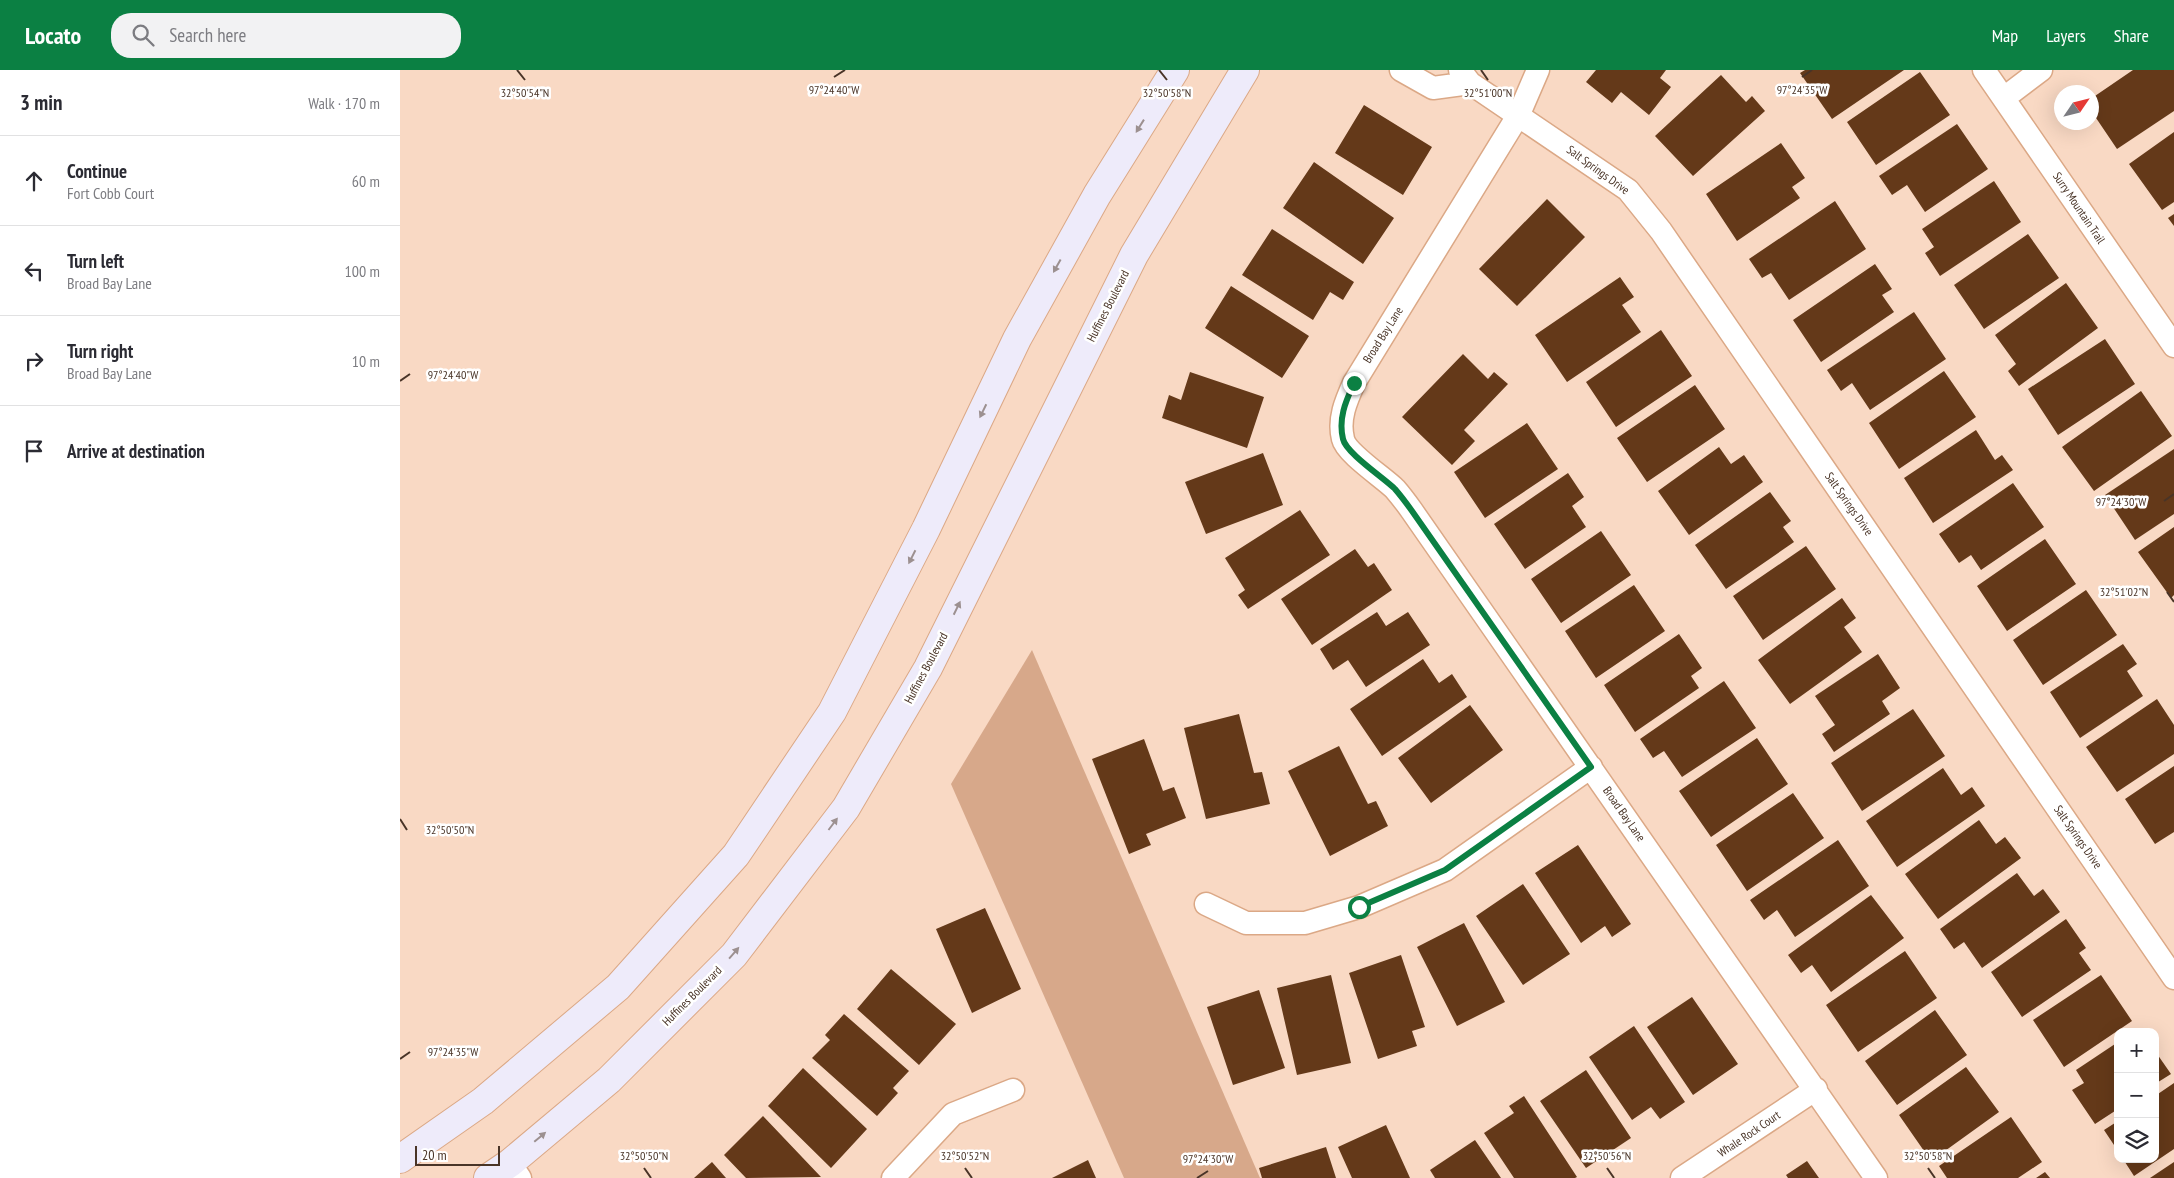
<!DOCTYPE html>
<meta charset="utf-8">
<style>
:root{--surface:#fff;--page:#f2f2f3;--text:#2b2b33;--muted:#7c7c81;--line:#e1e1e2;--accent:#0b8043}
body{margin:0;font-family:"PT Sans Narrow",sans-serif;background:var(--page);color:var(--text)}
.controls{position:absolute;right:15px;bottom:15px;display:grid;overflow:hidden;border-radius:10px;box-shadow:0 5px 20px #0002}
.controls button{width:45px;height:45px;display:grid;place-items:center;padding:0;border:0;border-bottom:1px solid var(--line);background:var(--surface);color:var(--text);font:25px sans-serif}
.compass{position:absolute;left:1654px;top:15px;width:45px;height:45px;border-radius:50%;background:var(--surface);box-shadow:0 5px 20px #0002;rotate:55deg}
.scale{position:absolute;left:15px;bottom:12px;width:85px;box-sizing:border-box;padding-left:5px;border:2px solid #493427;border-top:0;font-size:14px;line-height:18px;white-space:nowrap;color:#493427;-webkit-text-stroke:4px #fff;paint-order:stroke}
.stop{position:absolute;width:15px;height:15px;margin:-11px;border:4px solid #0b8043;border-radius:50%;background:#fff}
.stop.end{background:#0b8043;border-color:#fff;box-shadow:0 1px 5px #0008}
.list{margin:0;padding:0;list-style:none}
h2{display:flex;justify-content:space-between;align-items:center;height:65px;margin:0;padding:0 20px;font-size:21px}
h2 small{font-size:16px;font-weight:400;color:var(--muted)}
.list li{display:grid;grid-template-columns:32px 1fr auto;gap:15px;align-items:center;box-sizing:border-box;height:90px;padding:0 20px;border-top:1px solid var(--line)}
.list b{display:block;font-size:19px;white-space:nowrap}
.list p{margin:0;font-size:16px;white-space:nowrap;color:var(--muted)}
.list em{font-size:16px;font-style:normal;color:var(--muted)}
.icon{flex:none;width:28px;height:28px;fill:none;stroke:currentColor;stroke-width:2;stroke-linecap:round;stroke-linejoin:round}
.map{position:relative;flex:none;width:1774px;height:1108px;overflow:hidden}
header{display:flex;align-items:center;gap:30px;box-sizing:border-box;height:70px;padding:0 25px;background:var(--accent);color:#fff}
header strong{font-size:24px}
nav{display:flex;gap:28px;margin-inline-start:auto;font-size:18px}
.search{width:350px;height:45px;background:var(--page);display:flex;align-items:center;gap:12px;box-sizing:border-box;padding:0 18px;border-radius:20px;color:var(--muted);font-size:19px}
main{display:flex}
aside{flex:1;background:var(--surface)}
.map>svg:first-child{display:block}
.green{fill:#d7a88a}
.building{fill:#643919}
.lines{fill:none;stroke-linecap:round;stroke-linejoin:round}
.street-casing{stroke:#dba886;stroke-width:25}
.secondary-casing{stroke:#dba886;stroke-width:30}
.street{stroke:#fff;stroke-width:22}
.secondary{stroke:#eeebfa;stroke-width:28}
.oneway{fill:#9c9090}
.route{stroke:#0b8043;stroke-width:6}
.ticks{fill:none;stroke:#493427;stroke-width:2}
.labels{text-anchor:middle;stroke-width:5;stroke-linejoin:round;paint-order:stroke}
.street-label{font-size:12px;fill:#493427;stroke:#fff}
.ticks-label{font-size:12px;text-anchor:middle;fill:#493427;stroke:#fff;stroke-width:5;stroke-linejoin:round;paint-order:stroke}
</style>
<header>
<strong>Locato</strong>
<div class="search"><svg class="icon" aria-label="search" viewBox="0 0 24 24"><circle cx="10" cy="10" r="6"/><path d="M15 15l6 6"/></svg>Search here</div>
<nav><a>Map</a><a>Layers</a><a>Share</a></nav>
</header>
<main>
<aside>
<h2>3 min<small>Walk · 170 m</small></h2>
<ul class="list">
<li><svg class="icon" aria-label="ahead" viewBox="0 0 24 24"><path d="M12 20V5M6 11l6-6 6 6"/></svg><div><b>Continue</b><p>Fort Cobb Court</p></div><em>60 m</em></li>
<li><svg class="icon" aria-label="left" viewBox="0 0 24 24"><path d="M17 20v-9H6M10 6l-5 5 5 5"/></svg><div><b>Turn left</b><p>Broad Bay Lane</p></div><em>100 m</em></li>
<li><svg class="icon" aria-label="right" viewBox="0 0 24 24"><path d="M7 20v-9h11M14 6l5 5-5 5"/></svg><div><b>Turn right</b><p>Broad Bay Lane</p></div><em>10 m</em></li>
<li><svg class="icon" aria-label="arrive" viewBox="0 0 24 24"><path d="M6 21V4h12l-3 4 3 4H6"/></svg><div><b>Arrive at destination</b></div></li>
</ul>
</aside>
<div class="map">
<svg width="1774" height="1108" viewBox="0 0 1774 1108">
<rect width="100%" height="100%" fill="#f9d9c4"/>
<path class="green" d="M632,580L860,1108H724L551,714Z"/>
<path class="building" d="M1196,0H1266L1260,8L1271,17L1249,45L1221,22L1212,33L1186,12Z
M1405,0H1504L1432,49L1400,3Z
M1733,0H1774V41L1717,79L1692,42V28Z
M1520,2L1550,45L1476,95L1447,52Z
M1321,5L1346,32L1352,26L1365,41L1293,106L1255,66Z
M964,35L1032,77L1003,125L935,83Z
M1557,54L1588,99L1525,142L1507,115L1492,125L1479,106Z
M1774,62V132L1762,140L1729,94Z
M1381,73L1405,108L1392,117L1400,128L1337,171L1306,124Z
M914,92L994,148L963,194L883,138Z
M1594,111L1621,152L1540,206L1525,183L1534,177L1522,159Z
M1147,129L1185,167L1117,236L1079,199Z
M1435,131L1466,179L1389,230L1371,203L1362,208L1349,189Z
M1774,144V156L1768,148Z
M872,159L954,212L943,230L930,222L913,250L842,205Z
M1628,164L1659,208L1584,259L1554,215Z
M1475,194L1492,219L1482,225L1494,242L1421,292L1393,250Z
M1220,207L1234,227L1222,235L1241,262L1167,312L1135,265Z
M1666,213L1698,258L1619,316L1608,301L1616,294L1595,265Z
M831,216L909,266L882,308L805,258Z
M1514,242L1546,289L1470,340L1452,313L1441,321L1427,300Z
M1261,260L1292,306L1216,357L1186,312Z
M1705,269L1735,314L1658,365L1628,319Z
M1063,284L1088,309L1094,302L1108,314L1064,360L1075,371L1052,395L1002,347Z
M1544,301L1576,347L1499,399L1469,353Z
M790,302L864,327L847,378L762,348L769,325L781,330Z
M1295,315L1325,359L1247,412L1217,368Z
M1741,321L1772,366L1694,421L1662,377Z
M1127,353L1158,399L1085,448L1054,402Z
M1576,360L1595,390L1602,385L1613,400L1533,453L1504,408Z
M1319,377L1331,394L1344,385L1363,412L1289,465L1258,421Z
M1774,379V444L1735,470L1705,425Z
M863,383L883,435L806,464L785,412Z
M1168,403L1184,427L1172,436L1186,457L1125,499L1094,454Z
M1613,413L1644,457L1581,500L1571,485L1559,493L1539,464Z
M1370,422L1391,451L1383,457L1394,472L1326,519L1295,475Z
M900,440L930,485L848,539L838,525L845,520L825,488Z
M1774,457V525L1771,528L1738,482Z
M1201,461L1231,505L1161,553L1131,509Z
M1645,469L1676,514L1607,561L1577,516Z
M1406,476L1436,519L1363,570L1333,526Z
M955,479L968,497L974,493L992,520L912,575L881,529Z
M1234,515L1265,561L1196,608L1165,561Z
M1686,520L1717,565L1643,615L1613,570Z
M1442,528L1456,548L1444,557L1462,582L1390,634L1358,590Z
M977,542L986,556L1008,542L1030,575L966,617L948,590L933,600L920,579Z
M1279,564L1302,598L1291,606L1299,618L1235,662L1204,615Z
M1723,574L1737,594L1727,601L1743,626L1680,668L1650,622Z
M1478,584L1500,618L1482,631L1490,644L1434,682L1422,664L1435,655L1415,626Z
M1023,589L1039,613L1052,604L1067,627L982,686L950,639Z
M1324,611L1356,658L1282,707L1264,681L1253,688L1240,669Z
M1757,629L1774,655V684L1717,722L1686,677Z
M1070,635L1103,680L1031,733L998,688Z
M1513,639L1545,686L1462,741L1431,693Z
M839,644L854,703L862,702L870,734L806,749L784,658Z
M1357,668L1388,714L1311,767L1279,721Z
M744,669L763,721L774,717L786,748L746,764L751,775L729,784L692,689Z
M939,676L968,734L976,731L988,756L930,786L888,701Z
M1774,696V762L1755,774L1725,729Z
M1543,698L1561,725L1572,717L1585,736L1497,797L1466,751Z
M1393,723L1424,768L1347,821L1316,775Z
M1579,750L1596,774L1605,767L1621,788L1538,849L1505,804Z
M1438,770L1469,816L1395,867L1377,840L1364,850L1350,830Z
M1178,775L1231,854L1212,867L1205,856L1181,873L1135,803Z
M1617,803L1634,826L1643,819L1660,842L1582,898L1564,872L1554,879L1540,859Z
M1123,814L1170,884L1123,915L1076,846Z
M1471,825L1504,868L1431,922L1412,895L1401,903L1388,885Z
M585,838L621,919L572,943L536,859Z
M1666,849L1686,878L1679,883L1691,900L1622,947L1591,902Z
M1064,853L1105,932L1057,956L1017,877Z
M1505,881L1537,928L1458,982L1426,935Z
M1001,885L1025,957L1012,961L1017,976L978,989L949,903Z
M491,899L556,954L519,995L457,939Z
M931,905L951,993L897,1005L877,918Z
M1701,905L1732,951L1664,997L1633,950Z
M859,920L885,998L833,1015L807,937Z
M1292,927L1338,994L1293,1025L1247,957Z
M1535,940L1567,985L1497,1035L1465,991Z
M444,944L509,1001L493,1018L498,1023L477,1046L412,988L430,970L425,965Z
M1234,956L1285,1032L1260,1049L1251,1037L1232,1050L1189,987Z
M1718,972V1039L1695,1054L1672,1020L1684,1013L1676,1000Z
M1755,981L1771,1004L1755,1014Z
M1566,997L1599,1042L1531,1091L1499,1045Z
M403,998L467,1059L431,1098L368,1036Z
M1186,1000L1231,1068L1186,1098L1140,1031Z
M1774,1013V1079L1734,1106L1723,1089H1755V1026Z
M1124,1026L1177,1107L1175,1108H1114L1084,1063L1114,1043L1109,1036Z
M363,1046L421,1107L346,1108L324,1085Z
M1611,1047L1642,1092L1618,1108H1547L1539,1096Z
M1718,1051V1081L1704,1060Z
M986,1055L1010,1108H952L938,1077Z
M1075,1070L1101,1108H1035L1030,1100Z
M926,1077L936,1108H862L859,1098Z
M688,1090L696,1108H652Z
M1407,1091L1419,1108H1388L1386,1105Z
M312,1092L326,1108H294Z
M1774,1092V1108H1750Z
M1645,1102L1650,1108H1636Z"/>
<g class="lines">
<defs>
<path id="street" d="M1001,0L1033,18L1070,13
M1060,0L1070,13L1228,120L1261,161L1774,908
M1138,0L1119,44L954,313C946,331 938,349 943,369C946,383 984,408 995,419C1001,426 1007,434 1012,441L1476,1108
M1584,0L1774,276
M1604,28L1641,0
M806,834L846,853H905L959,837L1045,800L1191,697
M110,1093L120,1108
M493,1108L553,1044L613,1020
M1282,1108L1416,1019"/>
<path id="secondary" d="M0,1089L83,1031L218,917L336,785L432,642L526,459L617,269L697,125L775,0
M88,1108L110,1093L209,1010L334,885L446,738L528,598L734,185L845,0"/>
</defs>
<use href="#street" class="street-casing"/>
<use href="#secondary" class="secondary-casing"/>
<use href="#street" class="street"/>
<use href="#secondary" class="secondary"/>
</g>
<defs><path id="oneway-solid" d="M-6-.8H1V-3.2L6.5 0L1 3.2V.8H-6Z" transform="scale(1.25)"/></defs>
<g class="oneway">
<use href="#oneway-solid" transform="translate(740 56) rotate(122)"/>
<use href="#oneway-solid" transform="translate(657 196) rotate(119)"/>
<use href="#oneway-solid" transform="translate(583 341) rotate(116)"/>
<use href="#oneway-solid" transform="translate(512 487) rotate(117)"/>
<use href="#oneway-solid" transform="translate(557 538) rotate(-64)"/>
<use href="#oneway-solid" transform="translate(433 754) rotate(-53)"/>
<use href="#oneway-solid" transform="translate(334 883) rotate(-49)"/>
<use href="#oneway-solid" transform="translate(140 1067) rotate(-40)"/>
</g>
<g class="lines">
<path class="route" d="M954,313C946,331 938,348 943,369C946,383 984,408 995,419C1001,426 1007,434 1012,441L1191,697L1045,800L959,837"/>
</g>
<path class="ticks" d="M117,0L125,10M759,0L767,10M1081,0L1088,10M434,7L445,0M1402,7L1412,0M0,311L10,304M1764,431L1774,424M1767,522L1774,532M0,749L7,760M0,989L10,982M244,1098L251,1108M565,1098L572,1108M1207,1098L1214,1108M1528,1098L1535,1108M797,1108L808,1101"/>
<g class="labels">
<g class="street-label">
<text transform="translate(1198 100) rotate(36)" y="4">Salt Springs Drive</text>
<text transform="translate(1679 138) rotate(56)" y="4">Surry Mountain Trail</text>
<text transform="translate(708 236) rotate(-63)" y="4">Huffines Boulevard</text>
<text transform="translate(983 265) rotate(-58)" y="4">Broad Bay Lane</text>
<text transform="translate(1449 434) rotate(55)" y="4">Salt Springs Drive</text>
<text transform="translate(526 598) rotate(-62)" y="4">Huffines Boulevard</text>
<text transform="translate(1224 744) rotate(55)" y="4">Broad Bay Lane</text>
<text transform="translate(1678 767) rotate(55)" y="4">Salt Springs Drive</text>
<text transform="translate(292 926) rotate(-45)" y="4">Huffines Boulevard</text>
<text transform="translate(1349 1064) rotate(-34)" y="4">Whale Rock Court</text>
</g>
</g>
<g class="ticks-label">
<text x="434" y="24">97°24'40"W</text>
<text x="1402" y="24">97°24'35"W</text>
<text x="125" y="27">32°50'54"N</text>
<text x="767" y="27">32°50'58"N</text>
<text x="1088" y="27">32°51'00"N</text>
<text x="53" y="309">97°24'40"W</text>
<text x="1721" y="436">97°24'30"W</text>
<text x="1724" y="526">32°51'02"N</text>
<text x="50" y="764">32°50'50"N</text>
<text x="53" y="986">97°24'35"W</text>
<text x="244" y="1090">32°50'50"N</text>
<text x="565" y="1090">32°50'52"N</text>
<text x="1207" y="1090">32°50'56"N</text>
<text x="1528" y="1090">32°50'58"N</text>
<text x="808" y="1093">97°24'30"W</text>
</g>
</svg>
<div class="controls">
<button>+</button>
<button>−</button>
<button><svg class="icon" aria-label="layers" viewBox="0 0 24 24"><path d="M12 4l9 5-9 5-9-5zM3 14l9 5 9-5"/></svg></button>
</div>
<svg class="compass" viewBox="-18 -18 36 36"><path d="M0-13l5 13h-10z" fill="#e53935"/><path d="M0 13l5-13h-10z" fill="#7c7c81"/></svg>
<div class="scale">20 m</div>
<div class="stop" style="left:959px;top:837px"></div>
<div class="stop end" style="left:954px;top:313px"></div>
</div>
</main>
